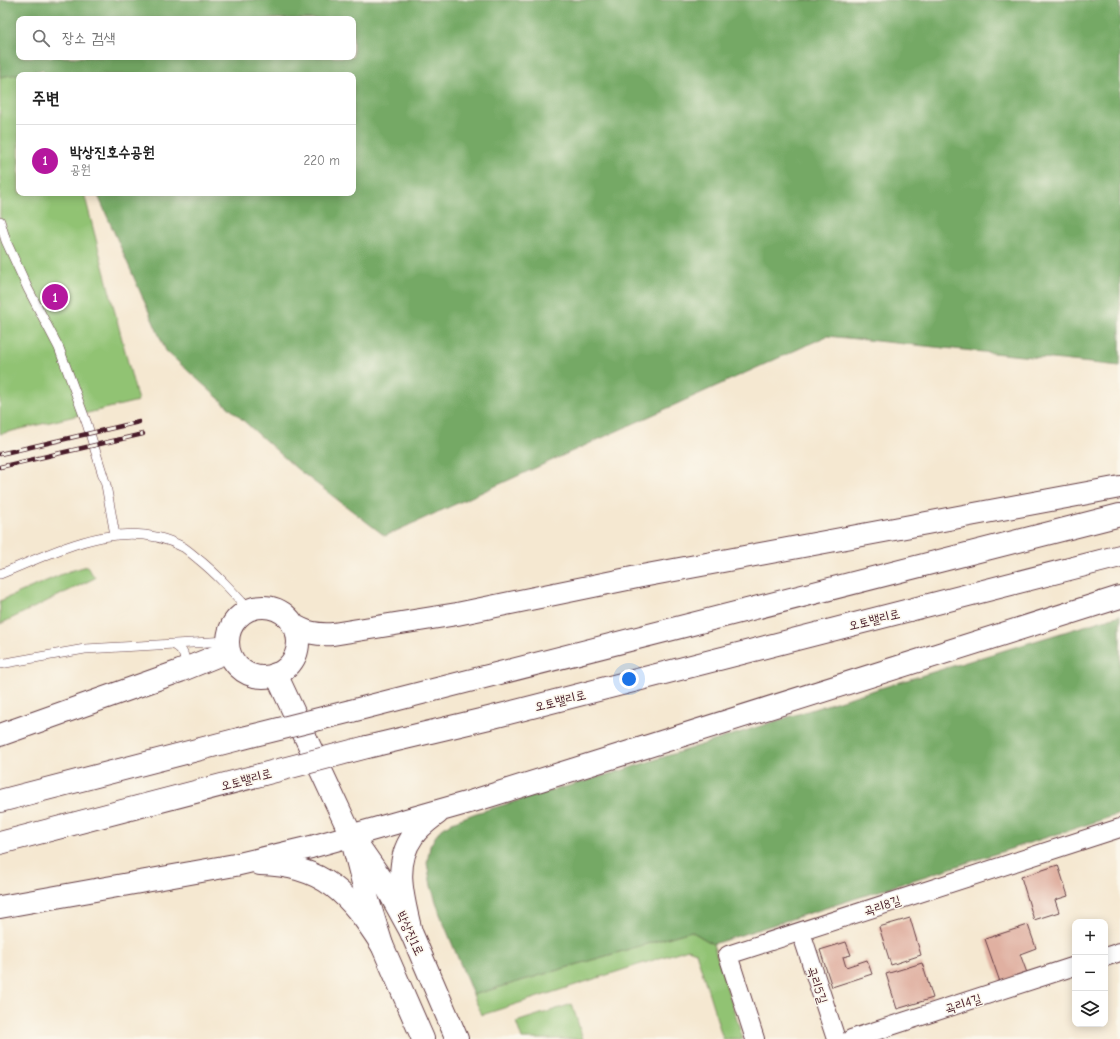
<!DOCTYPE html>
<html lang="ko">
<meta charset="utf-8">
<style>
:root{--surface:#fff;--page:#f2f2f2;--text:#222;--muted:#767676;--line:#e0e0e0;--accent:#b5179e}
body{margin:0;font-family:"Comic Neue","Poor Story",sans-serif;background:var(--page);color:var(--text)}
.controls{position:absolute;right:12px;bottom:12px;display:grid;overflow:hidden;border-radius:8px;box-shadow:0 2px 10px #0003}
.controls button{width:36px;height:36px;display:grid;place-items:center;padding:0;border:0;border-bottom:1px solid var(--line);background:var(--surface);color:var(--text);font:20px sans-serif}
.you{position:absolute;left:629px;top:679px;width:14px;height:14px;margin:-10px;border:3px solid #fff;border-radius:50%;background:#1a73e8;box-shadow:0 0 0 6px #1a73e833}
.badge{display:grid;place-items:center;width:26px;height:26px;border-radius:50%;background:var(--accent);color:#fff;font-size:13px;font-weight:700}
.pin{position:absolute;translate:-50% -50%;border:2px solid #fff;box-shadow:0 1px 4px #0006}
.list{margin:0;padding:0;list-style:none}
h2{display:flex;justify-content:space-between;align-items:center;height:52px;margin:0;padding:0 16px;font-size:17px}
h2 small{font-size:13px;font-weight:400;color:var(--muted)}
.list li{display:grid;grid-template-columns:26px 1fr auto;gap:12px;align-items:center;box-sizing:border-box;height:72px;padding:0 16px;border-top:1px solid var(--line)}
.list b{display:block;font-size:15px;white-space:nowrap}
.list p{margin:0;font-size:13px;white-space:nowrap;color:var(--muted)}
.list em{font-size:13px;font-style:normal;color:var(--muted)}
.icon{flex:none;width:22px;height:22px;fill:none;stroke:currentColor;stroke-width:2;stroke-linecap:round;stroke-linejoin:round}
.map{position:relative;flex:none;width:1120px;height:1039px;overflow:hidden}
.search{position:absolute;background:var(--surface);box-shadow:0 2px 10px #0003;left:16px;top:16px;width:340px;height:44px;display:flex;align-items:center;gap:10px;box-sizing:border-box;padding:0 14px;border-radius:8px;color:var(--muted);font-size:15px}
.panel{position:absolute;background:var(--surface);box-shadow:0 2px 10px #0003;left:16px;top:72px;width:340px;height:124px;border-radius:8px}
.map>svg:first-child{display:block}
.green{fill:#91c373;stroke:#6e714f}
.forest{fill:#74a965;stroke:#5f6448;fill-rule:evenodd}
.building{fill:#e0b0a1}
.lines{fill:none;stroke-linecap:round;stroke-linejoin:round}
.service-casing{stroke:#643d44;stroke-width:10}
.minor-casing{stroke:#643d44;stroke-width:20}
.tertiary-casing{stroke:#643d44;stroke-width:24}
.trunk-casing{stroke:#643d44;stroke-width:24}
.service{stroke:#fff;stroke-width:9}
.minor{stroke:#fff;stroke-width:18}
.tertiary{stroke:#fff;stroke-width:22}
.trunk{stroke:#fff;stroke-width:22}
.rail-casing{stroke:#4a1f2b;stroke-width:4.5}
.rail{stroke:#fbf7ec;stroke-width:3;stroke-dasharray:9;stroke-linecap:butt}
.trunk-bridge-casing{stroke:#643d44;stroke-width:24;stroke-linecap:butt}
.trunk-bridge{stroke:#fff;stroke-width:22}
.labels{text-anchor:middle;stroke-width:3;stroke-linejoin:round;paint-order:stroke}
.street-label{font-size:13px;fill:#4a1f2b;stroke:#fbf7ec}
</style>
<div class="map">
<svg width="1120" height="1039" viewBox="0 0 1120 1039">
<rect width="100%" height="100%" fill="#fbf7ec"/>
<filter id="ink" filterUnits="userSpaceOnUse"><feTurbulence type="fractalNoise" baseFrequency=".025" numOctaves="2"/><feDisplacementMap in="SourceGraphic" scale="8" xChannelSelector="R" yChannelSelector="G"/><feConvolveMatrix kernelMatrix="1 2 1 2 8 2 1 2 1" color-interpolation-filters="sRGB"/></filter>
<filter id="wash" filterUnits="userSpaceOnUse"><feTurbulence type="fractalNoise" baseFrequency=".012" numOctaves="4" result="noise"/><feDisplacementMap in="SourceGraphic" scale="16" xChannelSelector="R" yChannelSelector="G"/><feGaussianBlur stdDeviation="0.9" result="paint"/><feColorMatrix in="noise" values="0 0 0 0 0 0 0 0 0 0 0 0 0 0 0 0 0 1.4 0 .05"/><feComposite in="paint" operator="in"/></filter>
<g filter="url(#wash)">
<rect width="100%" height="100%" fill="#f5e8d1"/>
<path class="green" d="M0,18L27,75H19V193H84L138,401L0,434Z
M87,566L95,578L0,624V601L67,572Z
M691,931L713,944L743,1039H723L696,952L688,949L482,1015L473,995Z
M572,1004L583,1039H522L516,1022Z"/>
<path class="forest" d="M0,0H1120V366L827,336L385,536L296,468L166,351L97,193H353V75H45L43,70L0,77ZM19,19H353V57H19Z
M1120,615V814L713,944L691,931L473,995L440,914L431,886L427,863L430,846L438,832L452,822L476,813L623,770L848,698Z"/>
<g id="blocks">
<path class="building" d="M1058,865L1068,896L1055,900L1059,912L1034,920L1021,877Z
M910,918L921,955L891,965L879,927Z
M1028,925L1036,948L1020,954L1027,973L1000,982L985,939Z
M846,942L851,955L843,957L846,967L867,960L872,974L832,987L820,950Z
M922,963L933,998L897,1009L886,974Z"/>
</g>
</g>
<g filter="url(#ink)">
<use href="#blocks" fill-opacity="0" stroke="#643d44" stroke-width="1"/>
<g class="lines">
<defs>
<path id="service" d="M0,221L6,241L28,289L59,348L87,424L106,485L115,535
M0,574C56,552 123,514 183,547C188,550 193,555 197,558C217,574 233,592 249,610
M172,644C183,648 187,657 183,668
M0,664L85,649L228,641"/>
<path id="minor" d="M801,932L836,1039
M1105,957L1120,952
M755,1039L728,955L1120,828
M851,1039L1075,966"/>
<path id="tertiary" d="M276,674L351,835L383,881L411,932L457,1039
M353,844L364,887L382,945L423,1039"/>
<path id="trunk" d="M228 642a35 35 0 1 1 70 0a35 35 0 1 1-70 0Z
M292,624C306,633 317,635 333,634L457,614L642,576L1120,487
M351,711L1120,515
M0,735L180,671L229,651
M367,747L489,718L1120,556
M0,801L239,739
M0,843L260,775
M260,864C324,865 350,895 382,945
M0,907L235,865L311,847L473,801L620,755L1120,597
M411,932C404,901 392,865 413,836C419,827 429,820 438,813"/>
</defs>
<use href="#service" class="service-casing"/>
<use href="#minor" class="minor-casing"/>
<use href="#tertiary" class="tertiary-casing"/>
<use href="#trunk" class="trunk-casing"/>
<use href="#service" class="service"/>
<use href="#minor" class="minor"/>
<use href="#tertiary" class="tertiary"/>
<use href="#trunk" class="trunk"/>
<defs>
<path id="rail" d="M0,454L139,422
M0,467L143,434"/>
</defs>
<use href="#rail" class="rail-casing"/>
<use href="#rail" class="rail"/>
<defs>
<path id="trunk-bridge" d="M239,739L351,711
M260,775L367,747"/>
</defs>
<use href="#trunk-bridge" class="trunk-bridge-casing"/>
<use href="#trunk-bridge" class="trunk-bridge"/>
</g>
</g>
<g class="labels">
<g class="street-label">
<text transform="translate(874 619) rotate(-14)" y="5">오토밸리로</text>
<text transform="translate(560 700) rotate(-14)" y="5">오토밸리로</text>
<text transform="translate(246 779) rotate(-15)" y="5">오토밸리로</text>
<text transform="translate(882 905) rotate(-18)" y="5">곡리8길</text>
<text transform="translate(411 933) rotate(65)" y="5">박상진1로</text>
<text transform="translate(818 985) rotate(72)" y="5">곡리5길</text>
<text transform="translate(963 1003) rotate(-18)" y="5">곡리4길</text>
</g>
</g>
</svg>
<div class="controls">
<button>+</button>
<button>−</button>
<button><svg class="icon" aria-label="layers" viewBox="0 0 24 24"><path d="M12 4l9 5-9 5-9-5zM3 14l9 5 9-5"/></svg></button>
</div>
<div class="you"></div>
<div class="pin badge" style="left:55px;top:297px">1</div>
<div class="search"><svg class="icon" aria-label="search" viewBox="0 0 24 24"><circle cx="10" cy="10" r="6"/><path d="M15 15l6 6"/></svg>장소 검색</div>
<section class="panel">
<h2>주변<small></small></h2>
<ul class="list">
<li><span class="badge">1</span><div><b>박상진호수공원</b><p>공원</p></div><em>220 m</em></li>
</ul>
</section>
</div>
